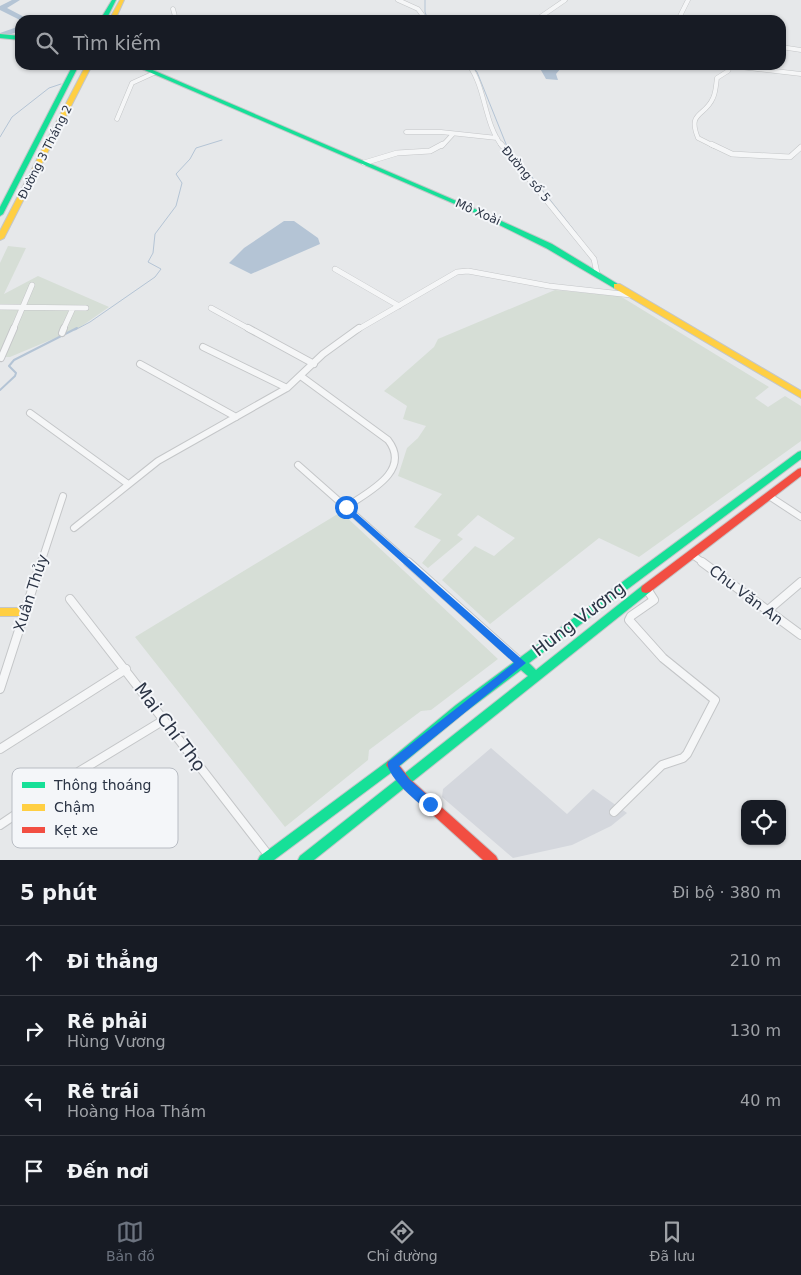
<!DOCTYPE html>
<html lang="vi">
<meta charset="utf-8">
<style>
:root{--surface:#171b24;--page:#20242c;--text:#f1f3f6;--muted:#9ea1a6;--line:#363941;--accent:#6c737f}
body{margin:0;font-family:"DejaVu Sans",sans-serif;background:var(--page);color:var(--text)}
.controls{position:absolute;right:15px;bottom:15px;display:grid;overflow:hidden;border-radius:10px;box-shadow:0 1px 4px #0004}
.controls button{width:45px;height:45px;display:grid;place-items:center;padding:0;border:0;border-bottom:1px solid var(--line);background:var(--surface);color:var(--text);font:25px sans-serif}
.stop{position:absolute;width:15px;height:15px;margin:-11px;border:4px solid #1a73e8;border-radius:50%;background:#fff}
.stop.end{background:#1a73e8;border-color:#fff;box-shadow:0 1px 5px #0008}
.list{margin:0;padding:0;list-style:none}
h2{display:flex;justify-content:space-between;align-items:center;height:65px;margin:0;padding:0 20px;font-size:21px}
h2 small{font-size:16px;font-weight:400;color:var(--muted)}
.list li{display:grid;grid-template-columns:32px 1fr auto;gap:15px;align-items:center;box-sizing:border-box;height:70px;padding:0 20px;border-top:1px solid var(--line)}
.list b{display:block;font-size:19px;white-space:nowrap}
.list p{margin:0;font-size:16px;white-space:nowrap;color:var(--muted)}
.list em{font-size:16px;font-style:normal;color:var(--muted)}
.icon{flex:none;width:28px;height:28px;fill:none;stroke:currentColor;stroke-width:2;stroke-linecap:round;stroke-linejoin:round}
.map{position:relative;flex:none;width:801px;height:860px;overflow:hidden}
.search{position:absolute;background:var(--surface);box-shadow:0 1px 4px #0004;left:15px;right:15px;top:15px;height:55px;display:flex;align-items:center;gap:12px;box-sizing:border-box;padding:0 18px;border-radius:15px;color:var(--muted);font-size:19px}
.sheet{height:345px;background:var(--surface)}
nav{display:flex;justify-content:space-around;align-items:center;box-sizing:border-box;height:70px;border-top:1px solid var(--line);background:var(--surface);font-size:14px;color:var(--muted)}
nav a{display:grid;justify-items:center;gap:2px}
nav .on{color:var(--accent)}
.map>svg:first-child{display:block}
.built{fill:#d4d7dd}
.green{fill:#d6ded6}
.water{fill:#b4c4d5}
.lines{fill:none;stroke-linecap:round;stroke-linejoin:round}
.stream-far1{stroke:#b4c4d5;stroke-width:1}
.stream{stroke:#b4c4d5;stroke-width:2}
.river{fill:#b4c4d5;fill-rule:evenodd}
.street-far3-casing{stroke:#c4c6c8;stroke-width:5}
.street-far2-casing{stroke:#c4c6c8;stroke-width:6}
.street-far1-casing{stroke:#c4c6c8;stroke-width:8}
.street-casing{stroke:#c4c6c8;stroke-width:10}
.fast-casing{stroke:#c4c6c8;stroke-width:2}
.slow-casing{stroke:#c4c6c8;stroke-width:2}
.jam-casing{stroke:#c4c6c8;stroke-width:2}
.street-far3{stroke:#f5f6f7;stroke-width:4}
.street-far2{stroke:#f5f6f7;stroke-width:5}
.street-far1{stroke:#f5f6f7;stroke-width:6}
.street{stroke:#f5f6f7;stroke-width:8}
.fast{fill:#16e098;fill-rule:evenodd}
.slow{fill:#ffcf43;fill-rule:evenodd}
.jam{fill:#f24e42;fill-rule:evenodd}
.route{fill:#1a73e8}
.labels{text-anchor:middle;stroke-width:4;stroke-linejoin:round;paint-order:stroke}
.far-street-label{font-size:12px;fill:#2b3445;stroke:#f4f6f9}
.street-label{font-size:15px;fill:#2b3445;stroke:#f4f6f9}
.near-street-label{font-size:18px;fill:#2b3445;stroke:#f4f6f9}
.key{fill:#f4f6f9;stroke:#b8bcc3;stroke-width:1}
.key-label{font-size:14px;fill:#2b3445}
</style>
<div class="map">
<svg width="801" height="860" viewBox="0 0 801 860">
<rect width="100%" height="100%" fill="#e6e8ea"/>
<path class="built" d="M491,748L567,814L593,789L627,813L611,826L572,845L513,858L442,797L443,789Z"/>
<path class="green" d="M8,246L26,248L4,294L38,276L109,307L79,328L10,357H0V263Z
M555,290L620,296L769,387L755,398L768,407L785,396L801,406V441L639,557L599,538L490,624L442,580L475,546L494,556L515,538L478,515L457,535L463,539L428,568L422,563L441,540L414,527L442,494L398,476L407,448L418,438L426,426L403,419L407,406L384,391L434,347L438,339Z
M341,512L498,659L431,710L421,711L369,750L368,760L285,827L135,637Z"/>
<path class="water" d="M538,65H561V68L556,74L558,80L546,79Z
M284,221H294L318,238L320,244L251,274L229,263L244,248Z"/>
<g class="lines">
<path class="stream-far1" d="M425,0V12L428,20
M472,66L477,72L506,144L577,234
M0,137L12,117L49,88L61,84
M75,330L90,322L155,277L161,269L148,262L153,253L155,234L176,206L182,183L176,174L190,159L196,148L222,140"/>
<path class="stream" d="M0,390L15,376L16,373L9,366L14,360L77,328"/>
<path class="river" d="M12,0H20L7,8L30,20H20L0,10V6Z
M20,26V31L0,38V33Z"/>
<defs>
<path id="street-far3" d="M398,0L418,9L426,20
M173,9L176,20
M536,20L565,0
M678,20L688,0
M781,47L801,50
M469,65C486,89 484,123 502,146
M731,66L801,74
M117,119L132,83L154,73
M406,132H441L497,138
M442,146L453,134
M714,146L698,138C687,111 705,117 713,98C716,92 716,84 717,78L728,71L731,65"/>
<path id="street-far2" d="M501,144L594,259L597,273
M711,144L732,154L790,157L801,147
M364,163L397,153L430,151L443,144
M335,269L399,306
M0,307L86,308
M211,308L251,330
M13,330L32,285
M63,330L73,308
M357,330L457,272L468,271L549,286L631,295"/>
<path id="street-far1" d="M248,328L314,364
M62,333L64,328
M203,347L287,388
M1,358L14,328
M140,364L236,417
M302,377L388,440C412,471 368,492 346,507
M30,413L128,484
M298,465L409,563
M769,496L801,517
M74,528L158,461L287,388L323,354L359,328
M691,554L704,563
M41,563L63,496"/>
<path id="street" d="M408,562L521,663
M702,562L801,635
M70,599L269,856
M767,611L801,582
M0,689L41,562
M0,749L126,669
M614,812L662,765L683,758L687,754L715,700L663,658L629,620L631,616L654,600L647,589
M0,825L80,771L164,720"/>
<path id="fast" d="M112,0H116L106,20H100Z
M0,34L20,36V40L0,38Z
M73,65H79L3,214L0,216V207Z
M133,65H141L475,209L552,244L621,286L620,288H614L546,248L471,211Z
M801,451V459L529,663L536,670L642,586L646,585L650,586L651,589L650,592L314,860H298L300,856L528,676L521,670L464,713L396,769L274,860H258L260,856L388,761L456,705L798,452Z"/>
<path id="slow" d="M120,0H124L115,20H109Z
M86,65H92L4,238L0,240V231Z
M614,284H620L801,391V398L614,288Z
M0,608H25L29,609L30,612L29,615L25,616H0Z"/>
<path id="jam" d="M801,468V476L650,592L646,593L642,592L641,589L642,586L798,469Z
M392,760L396,761L410,779L496,856L498,860H483L402,787L386,765L388,761Z"/>
</defs>
<use href="#street-far3" class="street-far3-casing"/>
<use href="#street-far2" class="street-far2-casing"/>
<use href="#street-far1" class="street-far1-casing"/>
<use href="#street" class="street-casing"/>
<use href="#fast" class="fast-casing"/>
<use href="#slow" class="slow-casing"/>
<use href="#jam" class="jam-casing"/>
<use href="#street-far3" class="street-far3"/>
<use href="#street-far2" class="street-far2"/>
<use href="#street-far1" class="street-far1"/>
<use href="#street" class="street"/>
<use href="#fast" class="fast"/>
<use href="#slow" class="slow"/>
<use href="#jam" class="jam"/>
</g>
<path class="route" d="M346,504L526,663L399,766L409,779L434,801L435,804L430,810C419,806 384,773 388,762L514,663L343,509L342,507Z"/>
<g class="labels">
<g class="far-street-label">
<text transform="translate(45 152) rotate(-63)" y="4">Đường 3 Tháng 2</text>
<text transform="translate(526 174) rotate(50)" y="4">Đường số 5</text>
<text transform="translate(478 212) rotate(24)" y="4">Mô Xoài</text>
</g>
<g class="street-label">
<text transform="translate(31 593) rotate(-72)" y="5">Xuân Thủy</text>
<text transform="translate(746 595) rotate(37)" y="5">Chu Văn An</text>
</g>
<g class="near-street-label">
<text transform="translate(579 619) rotate(-37)" y="6">Hùng Vương</text>
<text transform="translate(170 727) rotate(53)" y="6">Mai Chí Thọ</text>
</g>
</g>
<rect x="12" y="768" width="166" height="80" rx="8" class="key"/>
<rect x="22" y="782" width="23" height="6" fill="#16e098"/>
<rect x="22" y="804" width="23" height="7" fill="#ffcf43"/>
<rect x="22" y="827" width="23" height="6" fill="#f24e42"/>
<g class="key-label">
<text x="54" y="790">Thông thoáng</text>
<text x="54" y="812">Chậm</text>
<text x="54" y="835">Kẹt xe</text>
</g>
</svg>
<div class="controls">
<button><svg class="icon" aria-label="locate" viewBox="0 0 24 24"><circle cx="12" cy="12" r="6"/><path d="M12 2v4M12 18v4M2 12h4M18 12h4"/></svg></button>
</div>
<div class="stop" style="left:346px;top:507px"></div>
<div class="stop end" style="left:430px;top:804px"></div>
<div class="search"><svg class="icon" aria-label="search" viewBox="0 0 24 24"><circle cx="10" cy="10" r="6"/><path d="M15 15l6 6"/></svg>Tìm kiếm</div>
</div>
<section class="sheet">
<h2>5 phút<small>Đi bộ · 380 m</small></h2>
<ul class="list">
<li><svg class="icon" aria-label="ahead" viewBox="0 0 24 24"><path d="M12 20V5M6 11l6-6 6 6"/></svg><div><b>Đi thẳng</b></div><em>210 m</em></li>
<li><svg class="icon" aria-label="right" viewBox="0 0 24 24"><path d="M7 20v-9h11M14 6l5 5-5 5"/></svg><div><b>Rẽ phải</b><p>Hùng Vương</p></div><em>130 m</em></li>
<li><svg class="icon" aria-label="left" viewBox="0 0 24 24"><path d="M17 20v-9H6M10 6l-5 5 5 5"/></svg><div><b>Rẽ trái</b><p>Hoàng Hoa Thám</p></div><em>40 m</em></li>
<li><svg class="icon" aria-label="arrive" viewBox="0 0 24 24"><path d="M6 21V4h12l-3 4 3 4H6"/></svg><div><b>Đến nơi</b></div></li>
</ul>
</section>
<nav>
<a class="on"><svg class="icon" aria-label="map" viewBox="0 0 24 24"><path d="M3 6l6-2 6 2 6-2v14l-6 2-6-2-6 2zM9 4v14M15 6v14"/></svg>Bản đồ</a>
<a><svg class="icon" aria-label="directions" viewBox="0 0 24 24"><path d="M12 3l9 9-9 9-9-9zM9 14v-3h6M13 9l2 2-2 2"/></svg>Chỉ đường</a>
<a><svg class="icon" aria-label="saved" viewBox="0 0 24 24"><path d="M7 4h10v16l-5-4-5 4z"/></svg>Đã lưu</a>
</nav>
